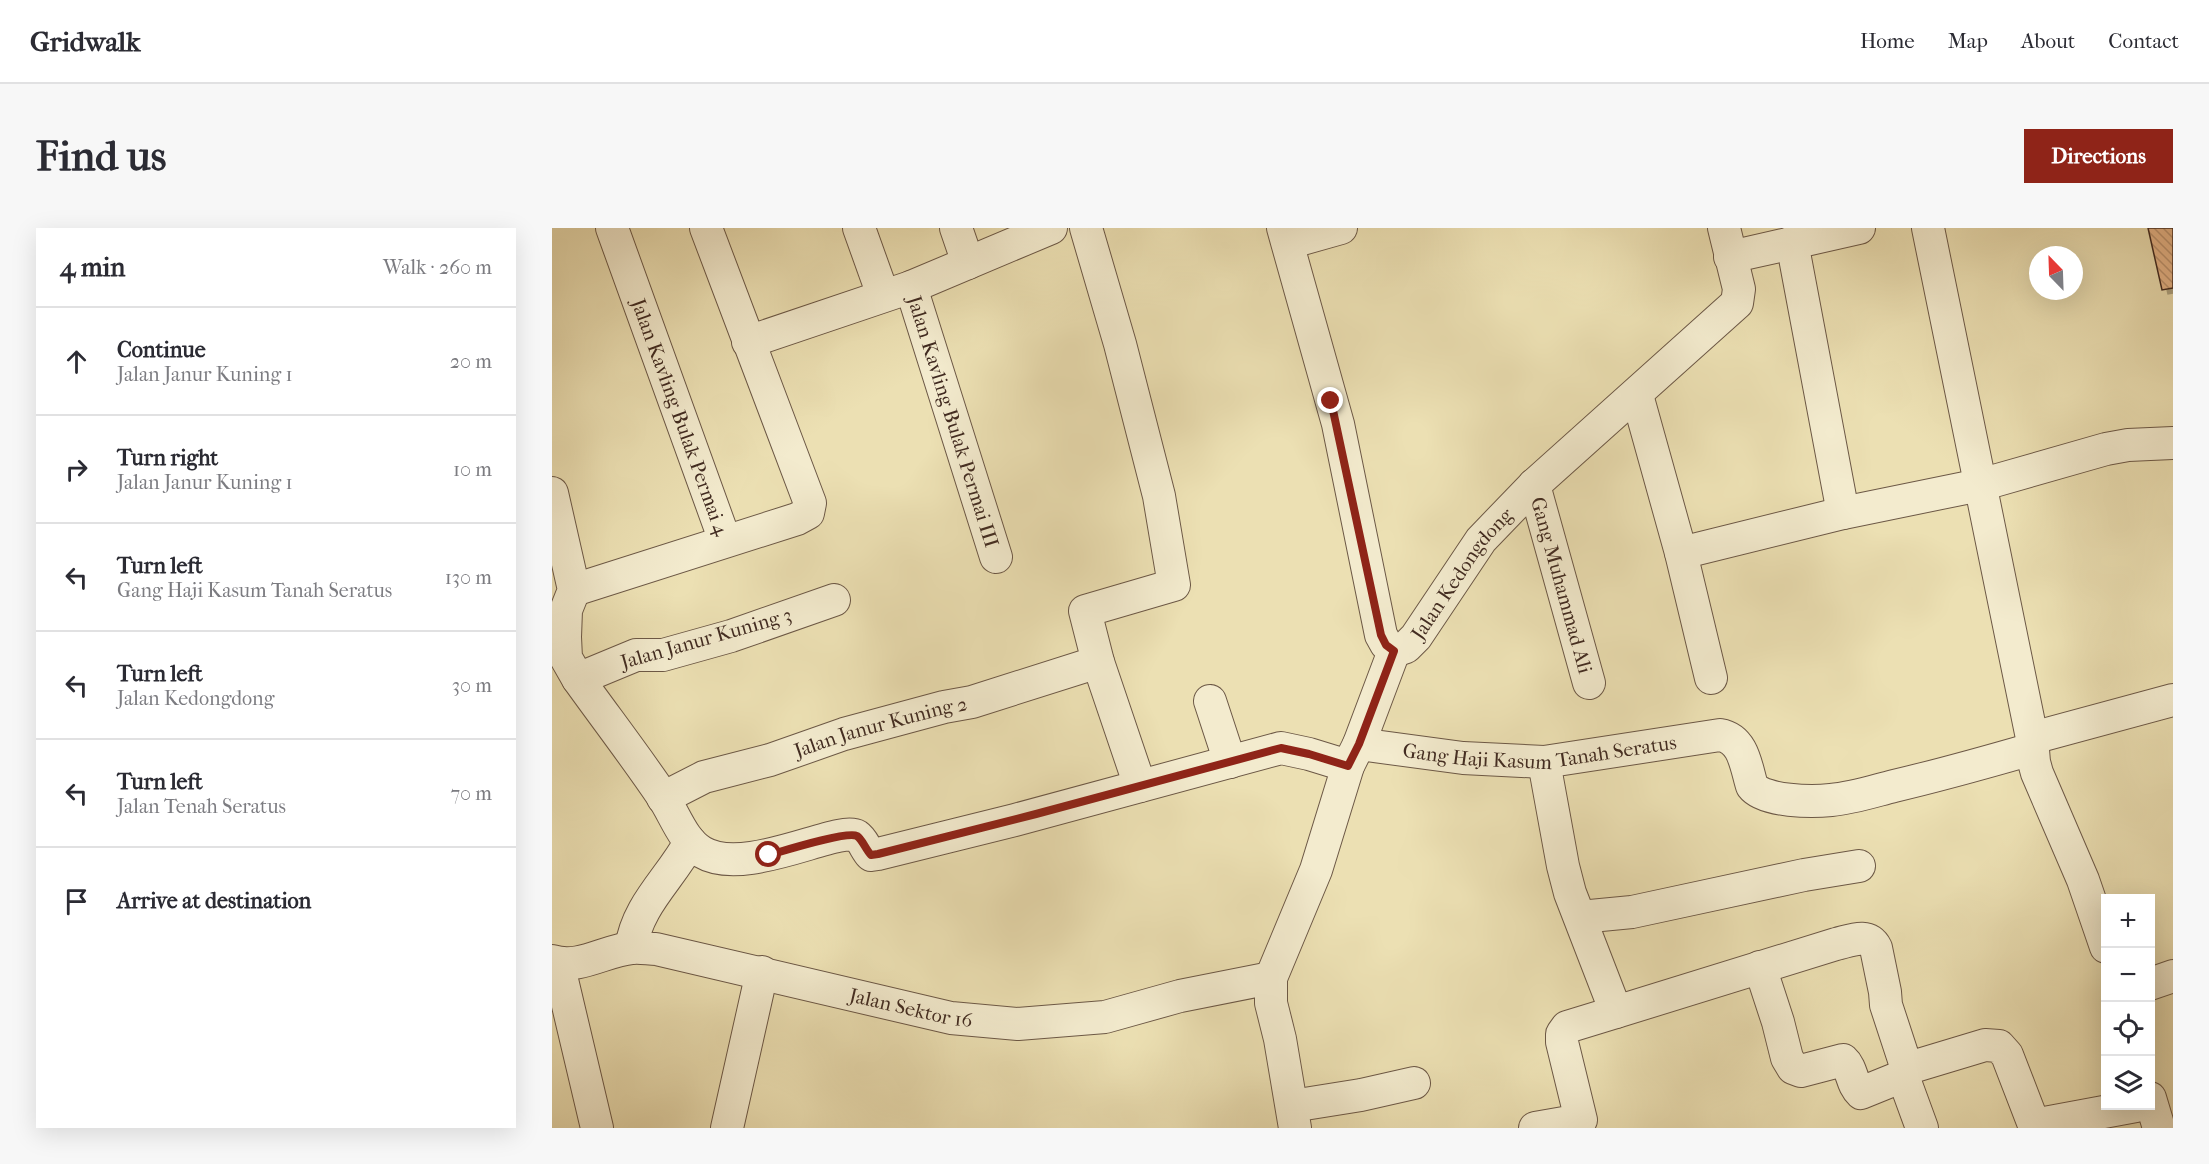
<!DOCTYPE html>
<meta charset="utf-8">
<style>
:root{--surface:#fff;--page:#f7f7f7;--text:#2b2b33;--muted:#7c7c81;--line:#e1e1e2;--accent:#8f2418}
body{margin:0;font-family:"IM FELL French Canon",serif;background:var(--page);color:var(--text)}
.controls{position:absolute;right:18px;bottom:18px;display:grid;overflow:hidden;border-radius:0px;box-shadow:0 6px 24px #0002}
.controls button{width:54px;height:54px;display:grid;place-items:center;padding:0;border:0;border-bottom:2px solid var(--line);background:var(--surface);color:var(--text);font:30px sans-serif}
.compass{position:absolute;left:1477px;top:18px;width:54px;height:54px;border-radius:50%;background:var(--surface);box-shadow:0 6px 24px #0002;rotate:337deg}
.stop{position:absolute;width:18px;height:18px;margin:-14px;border:4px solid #8f2418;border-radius:50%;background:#fff}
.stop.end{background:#8f2418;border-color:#fff;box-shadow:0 2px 6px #0008}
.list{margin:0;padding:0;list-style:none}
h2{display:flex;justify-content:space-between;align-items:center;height:78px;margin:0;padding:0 24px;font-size:26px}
h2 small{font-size:20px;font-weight:400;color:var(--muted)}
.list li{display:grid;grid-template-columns:39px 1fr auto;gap:18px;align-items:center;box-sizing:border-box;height:108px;padding:0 24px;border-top:2px solid var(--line)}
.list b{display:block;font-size:22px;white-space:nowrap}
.list p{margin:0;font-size:20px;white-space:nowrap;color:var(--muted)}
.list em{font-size:20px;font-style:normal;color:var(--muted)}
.icon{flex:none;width:33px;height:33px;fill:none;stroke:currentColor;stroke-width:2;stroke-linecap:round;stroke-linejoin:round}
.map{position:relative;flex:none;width:1621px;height:900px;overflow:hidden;border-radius:0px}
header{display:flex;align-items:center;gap:36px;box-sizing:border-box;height:84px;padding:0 30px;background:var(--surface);border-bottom:2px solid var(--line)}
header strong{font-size:28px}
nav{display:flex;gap:33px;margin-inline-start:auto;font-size:21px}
.intro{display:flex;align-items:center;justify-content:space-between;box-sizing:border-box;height:144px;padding:0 36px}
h1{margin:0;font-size:42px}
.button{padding:15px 27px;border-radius:0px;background:var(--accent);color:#fff;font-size:21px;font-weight:700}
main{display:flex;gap:36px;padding:0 36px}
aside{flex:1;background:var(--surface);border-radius:0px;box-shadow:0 6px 24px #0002}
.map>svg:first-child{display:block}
.building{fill:url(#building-back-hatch);stroke:#412b21;stroke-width:1.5;filter:url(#shadow)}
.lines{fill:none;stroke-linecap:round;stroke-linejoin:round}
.minor-casing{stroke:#6c5846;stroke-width:34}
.minor{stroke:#f3ebce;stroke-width:32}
.route{stroke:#8f2418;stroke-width:8}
.labels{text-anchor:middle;stroke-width:4.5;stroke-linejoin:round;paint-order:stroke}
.street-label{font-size:20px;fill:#412b21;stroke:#f3ebce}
</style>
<header>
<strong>Gridwalk</strong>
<nav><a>Home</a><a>Map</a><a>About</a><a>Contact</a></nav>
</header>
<div class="intro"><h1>Find us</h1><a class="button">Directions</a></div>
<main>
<aside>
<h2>4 min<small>Walk · 260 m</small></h2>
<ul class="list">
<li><svg class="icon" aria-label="ahead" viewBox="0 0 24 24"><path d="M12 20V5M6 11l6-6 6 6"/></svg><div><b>Continue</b><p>Jalan Janur Kuning 1</p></div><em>20 m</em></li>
<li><svg class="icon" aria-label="right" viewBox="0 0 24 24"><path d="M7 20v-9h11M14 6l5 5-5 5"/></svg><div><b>Turn right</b><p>Jalan Janur Kuning 1</p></div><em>10 m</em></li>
<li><svg class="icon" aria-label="left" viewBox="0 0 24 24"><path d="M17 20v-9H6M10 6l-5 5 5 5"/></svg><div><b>Turn left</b><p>Gang Haji Kasum Tanah Seratus</p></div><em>130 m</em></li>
<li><svg class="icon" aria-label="left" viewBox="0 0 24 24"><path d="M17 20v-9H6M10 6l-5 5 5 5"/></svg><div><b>Turn left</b><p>Jalan Kedongdong</p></div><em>30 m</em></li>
<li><svg class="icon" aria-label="left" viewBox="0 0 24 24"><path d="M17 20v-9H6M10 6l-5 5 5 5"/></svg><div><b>Turn left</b><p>Jalan Tenah Seratus</p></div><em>70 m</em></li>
<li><svg class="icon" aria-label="arrive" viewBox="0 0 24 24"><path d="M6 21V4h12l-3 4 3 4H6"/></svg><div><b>Arrive at destination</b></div></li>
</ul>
</aside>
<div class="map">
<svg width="1621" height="900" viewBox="0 0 1621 900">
<defs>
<pattern id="building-back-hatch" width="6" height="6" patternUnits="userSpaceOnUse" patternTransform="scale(1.5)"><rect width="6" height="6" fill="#e7b68a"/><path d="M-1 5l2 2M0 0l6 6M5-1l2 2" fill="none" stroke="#bd9470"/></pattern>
<filter id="shadow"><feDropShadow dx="6" dy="4" stdDeviation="0" flood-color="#0004"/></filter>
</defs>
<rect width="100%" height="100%" fill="#ece0b3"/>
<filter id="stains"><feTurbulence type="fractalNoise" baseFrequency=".00333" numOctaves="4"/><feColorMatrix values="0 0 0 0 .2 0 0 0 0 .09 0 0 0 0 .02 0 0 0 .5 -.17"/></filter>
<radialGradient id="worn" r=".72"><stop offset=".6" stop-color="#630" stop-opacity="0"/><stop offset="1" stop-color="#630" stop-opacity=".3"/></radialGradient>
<path class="building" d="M1596,0H1621V60L1610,62Z"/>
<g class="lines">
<defs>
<g id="minor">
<path id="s1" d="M60,0L173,313"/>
<path d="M307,0L331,67"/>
<path d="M404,0L416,35"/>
<path d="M534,0L568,116L607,268L622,357L533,383L546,434L588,558"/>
<path d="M731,0L786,196L829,407L834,416L842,423"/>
<path d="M1376,0L1480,510L1482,534L1485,545L1531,652L1554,719"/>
<path d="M1240,14L1291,285"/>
<path d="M736,15L789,0"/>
<path d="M1178,29L1307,0"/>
<path id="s2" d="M359,59L444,329"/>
<path d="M196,114L359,59L499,0"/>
<path d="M1085,167L1129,325L1159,450"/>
<path id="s3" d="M982,257L1037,455"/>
<path d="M0,265L22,362L14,382L13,409L14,430L26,451C54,490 84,529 111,569C123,587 131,613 150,624C193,650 287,597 305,608C311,612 314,622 319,627L326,626L463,592L729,520L757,526L796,538"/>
<path d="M1129,325L1291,285L1428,257L1554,221L1576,217L1621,215"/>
<path d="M22,362L245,291L256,285L258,275L154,0"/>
<path id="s4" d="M842,423L854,419L864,409L929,312L982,257L1185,75L1187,61L1172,0"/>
<path d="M26,451L84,427H111L179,408L282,372"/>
<path d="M658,473L678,534"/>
<path d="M1480,510L1621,472"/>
<path id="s5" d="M807,516L911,530L992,534L1168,507C1192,511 1194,539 1200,558C1212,574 1261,574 1279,572C1301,570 1322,563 1342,558C1389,547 1435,534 1480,521"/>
<path d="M992,534L1011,638L1018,665L1064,784L1284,716C1298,713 1316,704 1324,720L1333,764L1334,777L1354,838L1360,839L1433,817L1447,818L1455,827L1482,897L1584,878"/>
<path id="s6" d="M111,570L152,549L218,532L292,506L392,479L420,474L546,434"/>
<path d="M1028,689L1080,684L1252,647L1307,638"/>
<path d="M79,720C85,677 118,651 138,614"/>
<path id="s7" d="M0,733C27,742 54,722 80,720C88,719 97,721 104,721L399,790L466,796L553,789L628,768L719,750"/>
<path d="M6,735L45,900"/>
<path d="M1208,739L1226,794L1235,830L1241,840L1249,843L1291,832C1301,841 1299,856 1309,865L1351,848"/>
<path d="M1598,756L1621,748"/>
<path d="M1354,838L1351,848L1370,900"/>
<path d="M1598,870L1607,900"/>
<path d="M740,878L809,867L862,855"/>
<path d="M175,900L210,744"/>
<path d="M743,900L728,811L719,775V750L764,642L796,538L807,516L842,423"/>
<path d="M983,900L1029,892L1010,814V806L1015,799L1064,784"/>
</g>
</defs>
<use href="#minor" class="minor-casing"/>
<use href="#minor" class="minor"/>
</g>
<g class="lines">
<path class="route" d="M217,627C231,623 295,603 305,608C310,611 314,622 319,627L326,626L484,586L729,520L757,526L796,538L807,516L842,423L834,417L829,407L779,173"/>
</g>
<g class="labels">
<g class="street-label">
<text dy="7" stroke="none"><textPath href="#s1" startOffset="201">Jalan Kavling Bulak Permai 4</textPath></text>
<text dy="7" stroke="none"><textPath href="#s2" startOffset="141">Jalan Kavling Bulak Permai III</textPath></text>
<text dy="7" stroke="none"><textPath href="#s4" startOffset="105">Jalan Kedongdong</textPath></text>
<text dy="7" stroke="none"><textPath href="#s3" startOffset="104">Gang Muhammad Ali</textPath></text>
<text transform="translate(154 410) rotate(-16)" y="7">Jalan Janur Kuning 3</text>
<text dy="7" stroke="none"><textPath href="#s6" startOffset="230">Jalan Janur Kuning 2</textPath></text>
<text dy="7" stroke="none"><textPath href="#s5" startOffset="182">Gang Haji Kasum Tanah Seratus</textPath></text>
<text dy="7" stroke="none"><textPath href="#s7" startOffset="368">Jalan Sektor 16</textPath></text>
</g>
</g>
<rect width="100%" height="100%" filter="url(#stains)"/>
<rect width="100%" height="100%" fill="url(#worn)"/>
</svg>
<div class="controls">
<button>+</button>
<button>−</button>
<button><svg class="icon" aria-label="locate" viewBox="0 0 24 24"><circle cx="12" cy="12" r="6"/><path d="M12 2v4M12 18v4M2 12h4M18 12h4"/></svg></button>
<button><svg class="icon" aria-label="layers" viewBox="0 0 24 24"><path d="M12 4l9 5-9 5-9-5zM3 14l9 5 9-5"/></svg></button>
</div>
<svg class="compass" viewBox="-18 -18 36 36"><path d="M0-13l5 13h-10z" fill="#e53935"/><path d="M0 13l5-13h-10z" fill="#7c7c81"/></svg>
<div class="stop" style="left:217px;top:627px"></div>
<div class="stop end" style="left:779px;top:173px"></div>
</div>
</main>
